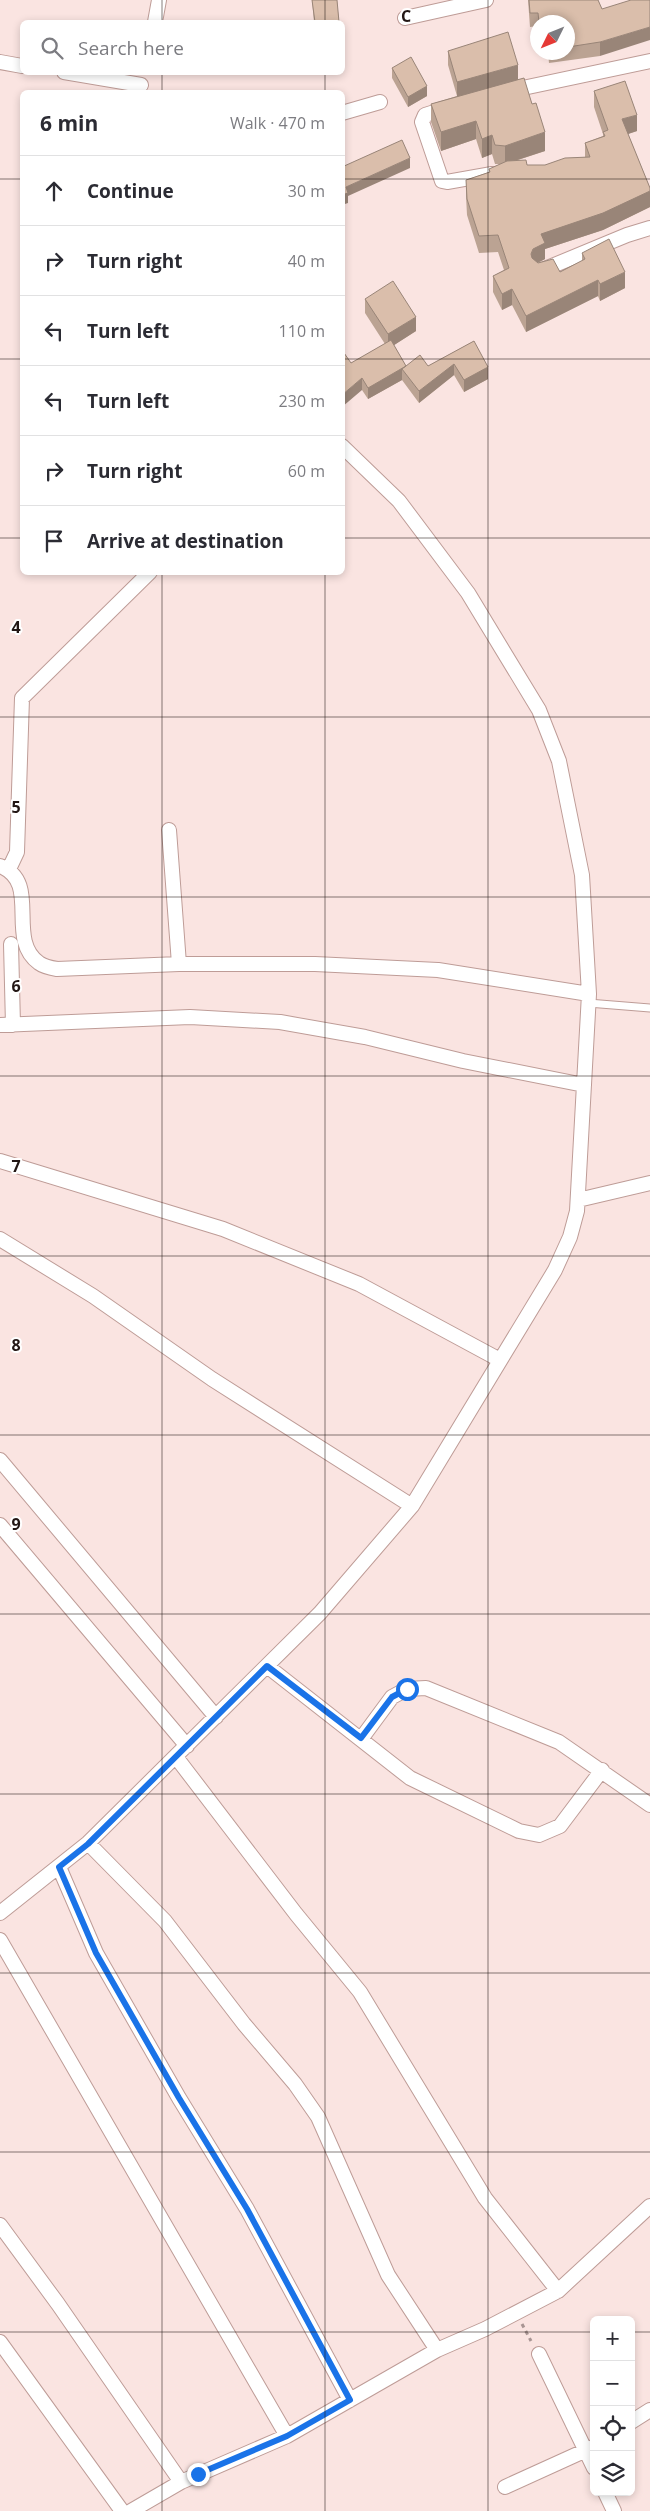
<!DOCTYPE html>
<meta charset="utf-8">
<style>
:root{--surface:#fff;--page:#f2f2f3;--text:#2b2b33;--muted:#7c7c81;--line:#e1e1e2}
body{margin:0;font-family:"Open Sans",sans-serif;background:var(--page);color:var(--text)}
.controls{position:absolute;right:15px;bottom:15px;display:grid;overflow:hidden;border-radius:8px;box-shadow:0 2px 8px #0003}
.controls button{width:45px;height:45px;display:grid;place-items:center;padding:0;border:0;border-bottom:1px solid var(--line);background:var(--surface);color:var(--text);font:25px sans-serif}
.compass{position:absolute;left:530px;top:15px;width:45px;height:45px;border-radius:50%;background:var(--surface);box-shadow:0 2px 8px #0003;rotate:227deg}
.stop{position:absolute;width:15px;height:15px;margin:-11px;border:4px solid #1a73e8;border-radius:50%;background:#fff}
.stop.end{background:#1a73e8;border-color:#fff;box-shadow:0 1px 5px #0008}
.list{margin:0;padding:0;list-style:none}
h2{display:flex;justify-content:space-between;align-items:center;height:65px;margin:0;padding:0 20px;font-size:21px}
h2 small{font-size:16px;font-weight:400;color:var(--muted)}
.list li{display:grid;grid-template-columns:32px 1fr auto;gap:15px;align-items:center;box-sizing:border-box;height:70px;padding:0 20px;border-top:1px solid var(--line)}
.list b{display:block;font-size:19px;white-space:nowrap}
.list em{font-size:16px;font-style:normal;color:var(--muted)}
.icon{flex:none;width:28px;height:28px;fill:none;stroke:currentColor;stroke-width:2;stroke-linecap:round;stroke-linejoin:round}
.map{position:relative;flex:none;width:650px;height:2511px;overflow:hidden}
.search{position:absolute;background:var(--surface);box-shadow:0 2px 8px #0003;left:20px;top:20px;width:325px;height:55px;display:flex;align-items:center;gap:12px;box-sizing:border-box;padding:0 18px;border-radius:8px;color:var(--muted);font-size:19px}
.panel{position:absolute;background:var(--surface);box-shadow:0 2px 8px #0003;left:20px;top:90px;width:325px;height:485px;border-radius:8px}
.map>svg:first-child{display:block}
.lines{fill:none;stroke-linecap:round;stroke-linejoin:round}
.service-casing{stroke:#be9c97;stroke-width:9}
.minor-casing{stroke:#be9c97;stroke-width:16}
.path{stroke:#a89593;stroke-width:3;stroke-dasharray:4 4;stroke-linecap:butt}
.service{stroke:#fff;stroke-width:7}
.minor{stroke:#fff;stroke-width:14}
.wall{fill:#bba393}
.shaded-wall{fill:#998578}
.building{fill:#dabeab;stroke:#998578}
.route{stroke:#1a73e8;stroke-width:6}
.grid{fill:none;stroke:#221614;stroke-width:1;stroke-opacity:0.55}
.grid-label{font-size:16px;text-anchor:middle;font-weight:bold;fill:#221614;stroke:#fff;stroke-width:4;stroke-linejoin:round;paint-order:stroke}
</style>
<div class="map">
<svg width="650" height="2511" viewBox="0 0 650 2511">
<rect width="100%" height="100%" fill="#fae4e1"/>
<g class="lines">
<defs>
<path id="service" d="M588,1003L650,1008"/>
<path id="minor" d="M405,18L486,0
M155,22L159,0
M0,62L22,66
M64,72L141,85
M509,91L650,61
M450,107L425,115L422,122L442,181L447,182L492,174
M342,113L380,102
M540,271L627,235L650,228
M169,830L179,964
M0,866C42,882 5,939 39,963C43,966 51,968 57,969L179,964H315L438,970L589,994
M9,869L17,852L22,698L150,572
M11,944L13,1025
M0,1025L190,1017L280,1022L365,1037L463,1061L584,1085
M0,1161L223,1229L359,1284L500,1360
M578,1200L650,1183
M0,1239L93,1296L212,1379L412,1506
M0,1460L216,1717
M0,1525L187,1746
M267,1666L410,1778L519,1831L539,1835L560,1826L602,1770
M361,1739L392,1697L407,1689L426,1688L559,1742L650,1805
M176,1757L296,1914L360,1992L485,2198L558,2291
M88,1843L165,1921L244,2024L295,2084L318,2117L388,2275L437,2350
M59,1867L96,1953L179,2098L247,2209L350,2400
M0,1913L88,1843L320,1613L412,1506L555,1270L570,1237L577,1211L589,994L582,875L559,761L539,710L468,593L399,501L342,446
M0,1940L287,2436
M0,2225L58,2304L181,2482
M0,2342L122,2511
M539,2354L594,2468
M631,2422L650,2410
M505,2487L593,2447
M605,2492L614,2511
M131,2511L181,2482L287,2436L437,2350L485,2329L558,2291L650,2206"/>
</defs>
<use href="#service" class="service-casing"/>
<use href="#minor" class="minor-casing"/>
<path class="path" d="M522,2324L531,2341"/>
<use href="#service" class="service"/>
<use href="#minor" class="minor"/>
</g>
<path class="wall" d="M312,0H337L339,22H314Z
M528,0H598L602,9L600,56L549,63L548,52H568V22H538V26L530,27Z
M448,51L518,80L545,151L515,161L527,165H545L585,157V143L603,136V134L594,107V91L637,131L628,134L650,188V207L603,230L545,249V259L538,263L560,272L582,261V253L625,288L600,301L598,296L526,332L512,305L502,310L493,292V276L504,270L498,252L479,253L467,215L466,196V180L489,172V169L500,164H495L492,154L482,158L476,139L441,151L431,122V104L457,96L448,65Z
M392,68L427,96L408,107L392,78Z
M365,299L416,331L394,345L406,366H428L474,341L488,379L464,392L454,375L419,403L402,380L368,399L362,390L351,363L385,344L365,313Z"/>
<path class="shaded-wall" d="M650,27V40L600,56V42Z
M518,65V80L457,97V82Z
M427,86V96L408,107V97Z
M637,115V131L622,136V119Z
M476,121V139L441,151V132Z
M545,132V151L505,164V146Z
M492,135V154L482,158V139Z
M410,158V168L348,196V203L342,205V195L346,187Z
M650,191V207L603,230L545,249V259L533,265L531,254L541,234Z
M625,272V288L600,301V284Z
M598,280V296L526,332V316Z
M512,289V305L502,310V294Z
M416,317V331L388,349V334Z
M454,364V375L419,403V391Z
M406,366L402,369V380L368,399V388Z
M488,367V379L464,392V380Z
M362,378V390L342,407V395Z"/>
<path class="building" d="M312,0H337L339,22H315Z
M529,0H598L602,9L631,0H650V27L600,42L568,47V22H547V21L539,22L538,13H530Z
M508,32L518,65L457,82L448,51Z
M411,57L427,86L408,97L392,68Z
M524,78L532,104L536,103L545,132L505,146L495,145L492,135L482,139L476,121L441,132L431,104Z
M625,81L637,115L622,119L650,188V191L603,213L541,234L545,243L533,249L531,254L532,258L538,263L553,259L560,272L585,259L582,253L609,239L625,272L600,284L598,280L526,316L512,289L502,294L493,276L509,268L498,235L479,236L467,199L466,180L490,172L489,169L507,161L526,160L527,165H545L565,158L590,157L585,143L605,136L603,132L608,130L594,91Z
M402,140L410,158L346,187L348,193L342,195V167Z
M393,281L416,317L388,334L365,299Z
M391,340L406,366L420,355L428,366L474,341L488,367L464,380L454,364L419,391L402,369L406,366L368,388L362,378L342,395V350L351,363Z"/>
<g class="lines">
<path class="route" d="M198,2474L287,2436L350,2400L247,2209L179,2098L96,1953L59,1867L88,1844L267,1666L361,1738L392,1697L407,1689"/>
</g>
<path class="grid" d="M162,0V22M325,0V22M488,0V2511M162,72V92M325,72V92M0,179H22M342,179H650M0,359H22M342,359H650M0,538H22M342,538H650M162,572V2511M325,572V2511M0,717H650M0,897H650M0,1076H650M0,1256H650M0,1435H650M0,1614H650M0,1794H650M0,1973H650M0,2152H650M0,2332H594M631,2332H650"/>
<g class="grid-label">
<text x="406" y="22">C</text>
<text x="16" y="633">4</text>
<text x="16" y="813">5</text>
<text x="16" y="992">6</text>
<text x="16" y="1172">7</text>
<text x="16" y="1351">8</text>
<text x="16" y="1530">9</text>
</g>
</svg>
<div class="controls">
<button>+</button>
<button>−</button>
<button><svg class="icon" aria-label="locate" viewBox="0 0 24 24"><circle cx="12" cy="12" r="6"/><path d="M12 2v4M12 18v4M2 12h4M18 12h4"/></svg></button>
<button><svg class="icon" aria-label="layers" viewBox="0 0 24 24"><path d="M12 4l9 5-9 5-9-5zM3 14l9 5 9-5"/></svg></button>
</div>
<svg class="compass" viewBox="-18 -18 36 36"><path d="M0-13l5 13h-10z" fill="#e53935"/><path d="M0 13l5-13h-10z" fill="#7c7c81"/></svg>
<div class="stop" style="left:407px;top:1689px"></div>
<div class="stop end" style="left:198px;top:2474px"></div>
<div class="search"><svg class="icon" aria-label="search" viewBox="0 0 24 24"><circle cx="10" cy="10" r="6"/><path d="M15 15l6 6"/></svg>Search here</div>
<section class="panel">
<h2>6 min<small>Walk · 470 m</small></h2>
<ul class="list">
<li><svg class="icon" aria-label="ahead" viewBox="0 0 24 24"><path d="M12 20V5M6 11l6-6 6 6"/></svg><div><b>Continue</b></div><em>30 m</em></li>
<li><svg class="icon" aria-label="right" viewBox="0 0 24 24"><path d="M7 20v-9h11M14 6l5 5-5 5"/></svg><div><b>Turn right</b></div><em>40 m</em></li>
<li><svg class="icon" aria-label="left" viewBox="0 0 24 24"><path d="M17 20v-9H6M10 6l-5 5 5 5"/></svg><div><b>Turn left</b></div><em>110 m</em></li>
<li><svg class="icon" aria-label="left" viewBox="0 0 24 24"><path d="M17 20v-9H6M10 6l-5 5 5 5"/></svg><div><b>Turn left</b></div><em>230 m</em></li>
<li><svg class="icon" aria-label="right" viewBox="0 0 24 24"><path d="M7 20v-9h11M14 6l5 5-5 5"/></svg><div><b>Turn right</b></div><em>60 m</em></li>
<li><svg class="icon" aria-label="arrive" viewBox="0 0 24 24"><path d="M6 21V4h12l-3 4 3 4H6"/></svg><div><b>Arrive at destination</b></div></li>
</ul>
</section>
</div>
